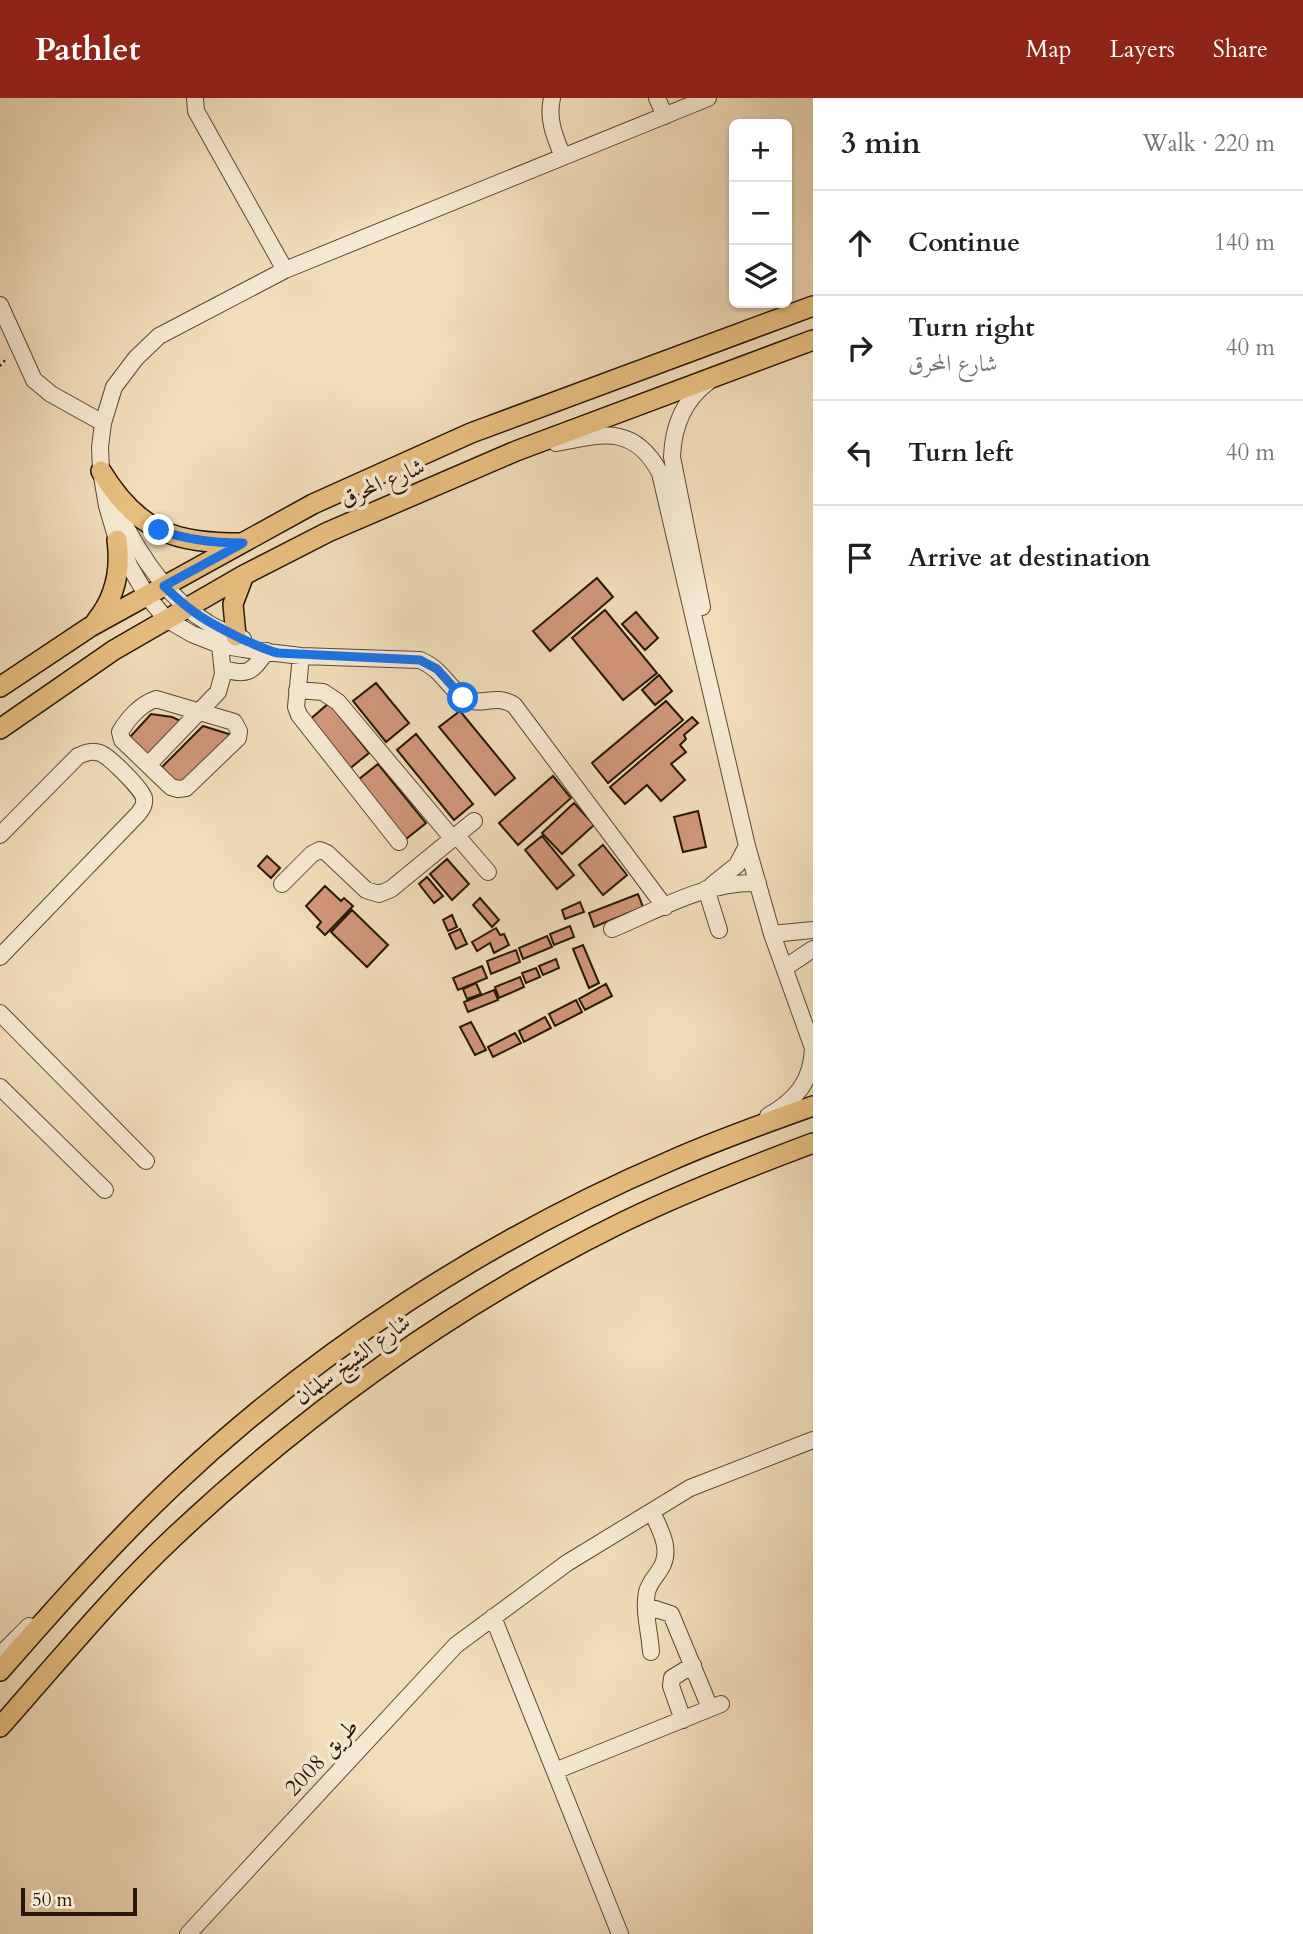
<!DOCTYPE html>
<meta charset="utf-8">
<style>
:root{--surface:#fff;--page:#f2f2f2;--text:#202124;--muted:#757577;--line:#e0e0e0;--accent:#8f2418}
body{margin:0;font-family:Cardo,Amiri,serif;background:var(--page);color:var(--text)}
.controls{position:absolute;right:21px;top:21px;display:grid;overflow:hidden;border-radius:10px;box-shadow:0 2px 5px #0004}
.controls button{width:63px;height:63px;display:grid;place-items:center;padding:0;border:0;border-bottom:2px solid var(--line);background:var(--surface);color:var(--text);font:35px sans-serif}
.scale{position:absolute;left:21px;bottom:18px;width:116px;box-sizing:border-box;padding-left:7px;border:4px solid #261707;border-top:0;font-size:19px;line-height:24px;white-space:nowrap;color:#261707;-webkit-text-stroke:5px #f6e9d3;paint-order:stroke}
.stop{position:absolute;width:21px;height:21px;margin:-16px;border:5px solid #1a73e8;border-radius:50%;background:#fff}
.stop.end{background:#1a73e8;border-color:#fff;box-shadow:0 2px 7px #0008}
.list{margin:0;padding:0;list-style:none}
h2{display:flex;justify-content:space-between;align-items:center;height:91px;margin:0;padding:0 28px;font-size:30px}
h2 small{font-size:23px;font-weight:400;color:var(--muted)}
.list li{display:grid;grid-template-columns:46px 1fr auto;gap:21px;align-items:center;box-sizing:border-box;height:105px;padding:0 28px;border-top:2px solid var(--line)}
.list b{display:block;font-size:26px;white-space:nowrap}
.list p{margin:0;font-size:23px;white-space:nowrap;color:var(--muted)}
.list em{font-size:23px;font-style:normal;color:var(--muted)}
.icon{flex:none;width:38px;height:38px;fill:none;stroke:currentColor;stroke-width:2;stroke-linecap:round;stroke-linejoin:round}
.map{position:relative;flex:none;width:813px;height:1836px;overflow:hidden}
header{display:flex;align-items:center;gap:42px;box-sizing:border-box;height:98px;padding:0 35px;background:var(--accent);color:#fff}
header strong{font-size:33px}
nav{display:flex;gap:38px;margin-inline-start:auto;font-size:24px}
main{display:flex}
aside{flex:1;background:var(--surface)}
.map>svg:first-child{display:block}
.building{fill:#d2967b;stroke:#261707;stroke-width:2}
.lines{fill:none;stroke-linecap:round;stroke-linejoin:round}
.minor-casing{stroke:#594834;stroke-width:18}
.major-casing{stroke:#261707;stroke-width:22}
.path{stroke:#261707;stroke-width:2.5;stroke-dasharray:2 3.5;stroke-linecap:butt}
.minor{stroke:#f6e9d3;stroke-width:16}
.major{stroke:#e8be7e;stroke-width:19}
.route{stroke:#1a73e8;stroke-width:9}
.labels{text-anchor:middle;stroke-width:7;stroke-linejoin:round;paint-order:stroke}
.street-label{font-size:23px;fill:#261707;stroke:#f6e9d3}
</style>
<header>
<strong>Pathlet</strong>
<nav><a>Map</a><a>Layers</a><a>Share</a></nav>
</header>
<main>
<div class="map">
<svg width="813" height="1836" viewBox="0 0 813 1836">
<rect width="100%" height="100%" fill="#f1ddbb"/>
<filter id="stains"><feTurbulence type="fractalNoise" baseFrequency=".00286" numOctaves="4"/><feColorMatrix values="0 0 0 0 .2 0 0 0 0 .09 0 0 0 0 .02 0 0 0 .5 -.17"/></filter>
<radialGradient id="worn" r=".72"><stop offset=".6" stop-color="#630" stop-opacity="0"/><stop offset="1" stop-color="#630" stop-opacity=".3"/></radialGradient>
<path class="building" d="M597,480L613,499L550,553L533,533Z
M605,512L657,575L623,602L572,540Z
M636,514L658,540L645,552L622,526Z
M659,577L672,593L655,607L642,592Z
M376,585L409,625L386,644L353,603Z
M666,603L683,622L608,685L592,665Z
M329,605L369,655L348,672L308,623Z
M460,613L515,680L495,697L439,629Z
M151,616L172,619L183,624L148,658L130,639Z
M692,619L698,625L684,637L686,641L680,647L686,654L671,666L685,682L661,703L647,687L625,706L610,689Z
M203,628L232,637L180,687L161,670Z
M416,636L473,706L454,722L397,652Z
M378,666L426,725L406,741L358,682Z
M553,678L571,700L518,747L499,725Z
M574,705L594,727L562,756L542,735Z
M698,713L706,749L683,754L674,719Z
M542,738L574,777L557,791L525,752Z
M603,747L627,777L603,797L579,767Z
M267,758L280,770L271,780L258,768Z
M447,761L469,786L452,802L430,776Z
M427,779L443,798L434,805L419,786Z
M325,788L341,803L344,800L353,808L325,837L317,829L321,824L306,808Z
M638,796L643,809L594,829L589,815Z
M480,800L499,822L492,829L473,807Z
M580,804L584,814L565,821L562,812Z
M352,812L388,847L367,869L331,834Z
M452,817L457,829L448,833L443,822Z
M570,828L574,839L554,847L550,836Z
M496,830L500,837L504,836L509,847L494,855L490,845L477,853L472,844Z
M460,831L467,846L456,851L449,836Z
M547,838L552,849L523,861L519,850Z
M583,847L599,885L589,890L573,851Z
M516,852L520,864L491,876L487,863Z
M556,861L559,870L543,877L539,868Z
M482,868L487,880L458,892L453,880Z
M536,870L540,879L526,885L522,875Z
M520,879L524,889L499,900L495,889Z
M476,885L481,896L467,901L463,891Z
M606,886L612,898L585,912L579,901Z
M494,892L498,902L468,914L464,904Z
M576,902L582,914L555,928L549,916Z
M545,919L551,930L524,944L519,933Z
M471,924L486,952L475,957L460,929Z
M515,935L521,945L493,959L488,949Z"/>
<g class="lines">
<defs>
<path id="minor" d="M195,0L196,13L285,172
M552,0C547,22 555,39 563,59
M657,0L665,18
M0,207L34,282L51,296L103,325
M556,345C602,336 634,326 660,375L747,748L772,836L813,950C812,983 796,1002 768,1018
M115,407C136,452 165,499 208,525C219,532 232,536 243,541
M702,509L672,359C673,329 684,302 708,284
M301,558L296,609L299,617L399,744
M223,571C250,578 251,574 267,553
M297,592L323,594L338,604L453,741
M156,601L234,624L239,633L238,640L186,690L178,691L171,689L122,642L120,634C128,620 141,606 156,601Z
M148,667L218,594L223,576L220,547
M0,737L78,658C85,655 92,652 100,655C109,658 142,691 144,700C145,707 142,711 138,716L0,859
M457,738L488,774
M282,786L312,756L320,752L327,755L366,792L379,796L391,791L474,723
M712,787L737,767L747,748
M706,791L719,832
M665,809L514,607C495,595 482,609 466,601C448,591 444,572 420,562L301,558L243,551L220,547L192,536L166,521L147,498L130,469L117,442L107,408L101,373L100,349L103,325L114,289L136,260L159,238L285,172L708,0
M612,831C658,812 706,783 758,785
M772,836L813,832
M786,869L813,851
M0,915L146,1063
M0,989L105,1092
M646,1508L671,1516L710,1610
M493,1519L620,1836
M651,1554C650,1535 643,1513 647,1494C650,1482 659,1476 663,1466C671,1448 658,1429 652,1413
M0,1557L29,1528
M683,1622L671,1588L672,1580L693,1567
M555,1673L721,1606
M188,1836L456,1547L567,1465L690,1390L813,1342"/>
<path id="major" d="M101,373C138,434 174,445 242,445
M96,523C116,499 121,472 117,442
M236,538L233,506L244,477
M0,589L90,529L313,406L471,335L813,208
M0,631L114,552L244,477L328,434L516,353L813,242
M0,1573C56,1509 112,1446 173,1388C317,1252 488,1141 670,1063C717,1042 765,1025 813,1008
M0,1629C57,1565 112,1497 175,1438C308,1313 458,1205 623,1124C685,1094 749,1069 813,1045"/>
</defs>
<use href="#minor" class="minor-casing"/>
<use href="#major" class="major-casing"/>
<path class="path" d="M0,268L6,261"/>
<use href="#minor" class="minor"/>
<use href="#major" class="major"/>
</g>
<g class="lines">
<path class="route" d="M159,432C187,442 213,445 243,445L164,488C191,515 209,525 242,541C254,546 265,552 278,555L420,562L437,571L463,600"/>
</g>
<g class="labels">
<g class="street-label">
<text transform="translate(382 384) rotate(-23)" y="8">شارع المحرق</text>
<text transform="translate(352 1261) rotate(-36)" y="8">شارع الشيخ سلمان</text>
<text transform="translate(321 1659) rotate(-47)" y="8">طريق 2008</text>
</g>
</g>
<rect width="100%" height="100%" filter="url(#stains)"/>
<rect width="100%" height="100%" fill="url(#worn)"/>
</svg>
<div class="controls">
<button>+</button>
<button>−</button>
<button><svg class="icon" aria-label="layers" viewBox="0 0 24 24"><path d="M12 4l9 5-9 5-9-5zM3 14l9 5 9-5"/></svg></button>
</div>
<div class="scale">50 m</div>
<div class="stop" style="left:463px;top:600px"></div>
<div class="stop end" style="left:159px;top:432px"></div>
</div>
<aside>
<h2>3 min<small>Walk · 220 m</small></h2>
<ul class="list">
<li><svg class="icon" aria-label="ahead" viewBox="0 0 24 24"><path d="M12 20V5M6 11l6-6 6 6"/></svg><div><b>Continue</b></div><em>140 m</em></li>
<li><svg class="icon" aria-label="right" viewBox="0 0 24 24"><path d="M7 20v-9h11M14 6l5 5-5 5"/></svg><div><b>Turn right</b><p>شارع المحرق</p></div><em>40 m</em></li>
<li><svg class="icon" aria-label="left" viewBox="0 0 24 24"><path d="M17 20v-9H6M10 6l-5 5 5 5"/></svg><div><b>Turn left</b></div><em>40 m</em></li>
<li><svg class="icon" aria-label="arrive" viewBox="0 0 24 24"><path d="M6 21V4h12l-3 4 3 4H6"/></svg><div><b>Arrive at destination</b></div></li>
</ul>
</aside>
</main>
